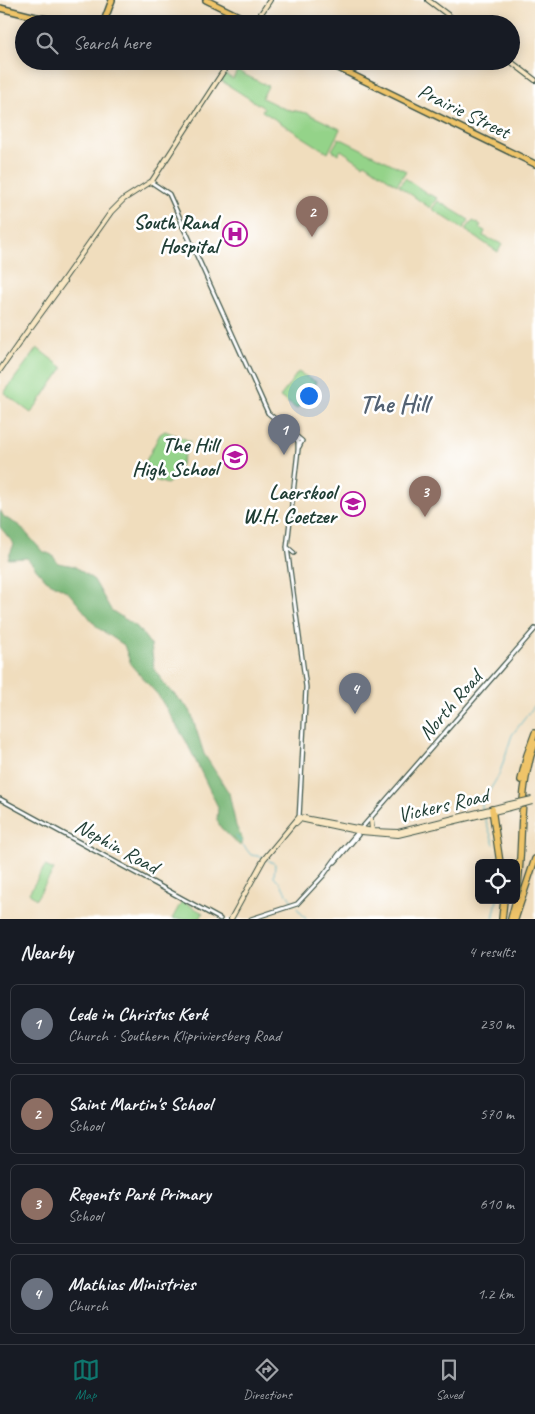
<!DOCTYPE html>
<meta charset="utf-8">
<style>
:root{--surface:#171b24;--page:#20242c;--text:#f1f3f6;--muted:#9ea1a6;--line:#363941;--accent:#0f766e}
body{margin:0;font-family:Caveat,sans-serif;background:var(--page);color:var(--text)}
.controls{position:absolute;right:15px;bottom:15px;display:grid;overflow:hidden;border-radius:8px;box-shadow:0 2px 12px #0003}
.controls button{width:45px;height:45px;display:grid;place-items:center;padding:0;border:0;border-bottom:1px solid var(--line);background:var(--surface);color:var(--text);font:25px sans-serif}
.you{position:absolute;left:308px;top:395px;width:18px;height:18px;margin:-12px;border:4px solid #fff;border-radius:50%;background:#1a73e8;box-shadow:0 0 0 8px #1a73e833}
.badge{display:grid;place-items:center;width:32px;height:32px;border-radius:50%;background:var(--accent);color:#fff;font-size:16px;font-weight:700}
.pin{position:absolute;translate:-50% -41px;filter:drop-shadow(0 1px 2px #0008)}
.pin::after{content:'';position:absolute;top:26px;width:18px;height:15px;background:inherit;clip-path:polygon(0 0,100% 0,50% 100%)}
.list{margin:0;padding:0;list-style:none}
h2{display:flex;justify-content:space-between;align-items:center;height:65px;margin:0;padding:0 20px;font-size:21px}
h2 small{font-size:16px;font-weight:400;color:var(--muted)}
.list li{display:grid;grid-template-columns:32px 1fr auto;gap:15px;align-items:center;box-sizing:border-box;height:80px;margin:0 10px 10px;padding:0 10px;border:1px solid var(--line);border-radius:8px}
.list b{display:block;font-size:19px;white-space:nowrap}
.list p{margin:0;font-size:16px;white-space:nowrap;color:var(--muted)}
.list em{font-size:16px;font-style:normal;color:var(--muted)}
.icon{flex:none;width:28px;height:28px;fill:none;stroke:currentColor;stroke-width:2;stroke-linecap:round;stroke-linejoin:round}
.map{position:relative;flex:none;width:535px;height:919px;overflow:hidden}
.search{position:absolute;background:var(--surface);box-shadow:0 2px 12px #0003;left:15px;right:15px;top:15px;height:55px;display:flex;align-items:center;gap:12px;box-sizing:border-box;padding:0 18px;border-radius:28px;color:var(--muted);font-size:19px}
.sheet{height:425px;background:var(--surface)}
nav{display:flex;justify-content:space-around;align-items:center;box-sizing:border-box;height:70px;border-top:1px solid var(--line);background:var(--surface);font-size:14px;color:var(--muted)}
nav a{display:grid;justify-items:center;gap:2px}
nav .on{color:var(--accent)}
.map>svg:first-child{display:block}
.green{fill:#94d389;stroke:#5a885e}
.forest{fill:#77b575;stroke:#4b7954}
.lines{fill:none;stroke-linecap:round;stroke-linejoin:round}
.stream{stroke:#3caabb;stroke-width:1}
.tertiary-casing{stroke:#3e5549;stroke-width:5.5}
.secondary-casing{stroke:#3e5549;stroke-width:6}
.primary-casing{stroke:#3e5549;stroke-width:8}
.motorway-casing{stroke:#3e5549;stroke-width:8}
.tertiary{stroke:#fff;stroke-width:3}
.secondary{stroke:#f9e7c3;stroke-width:4}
.primary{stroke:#efc469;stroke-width:5}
.motorway{stroke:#efc469;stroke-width:5.5}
.secondary-bridge-casing{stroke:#3e5549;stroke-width:6;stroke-linecap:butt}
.secondary-bridge{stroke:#f9e7c3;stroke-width:4}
.labels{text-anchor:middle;stroke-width:5;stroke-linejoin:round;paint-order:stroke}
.street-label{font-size:21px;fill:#1f3d34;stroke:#fff}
.poi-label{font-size:21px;font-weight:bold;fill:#1f3d34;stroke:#fff;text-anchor:end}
.district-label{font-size:26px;font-weight:bold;fill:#546272;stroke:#fff}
</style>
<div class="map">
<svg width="535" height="919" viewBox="0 0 535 919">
<rect width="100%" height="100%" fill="#fff"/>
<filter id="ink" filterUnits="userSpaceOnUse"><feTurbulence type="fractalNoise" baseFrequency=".02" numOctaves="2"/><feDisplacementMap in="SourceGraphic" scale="10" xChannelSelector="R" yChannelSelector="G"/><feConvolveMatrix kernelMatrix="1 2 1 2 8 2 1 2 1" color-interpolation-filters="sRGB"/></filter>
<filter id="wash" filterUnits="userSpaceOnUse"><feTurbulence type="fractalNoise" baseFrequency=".0096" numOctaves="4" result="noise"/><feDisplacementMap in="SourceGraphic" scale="20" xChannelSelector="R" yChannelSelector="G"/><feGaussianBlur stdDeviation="1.12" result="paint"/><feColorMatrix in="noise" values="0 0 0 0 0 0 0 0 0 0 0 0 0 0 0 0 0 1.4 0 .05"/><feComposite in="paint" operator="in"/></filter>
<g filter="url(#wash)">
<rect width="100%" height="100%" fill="#f0ddbd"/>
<path class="green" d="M237,71L268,86L262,98L285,109L307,113L340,129L328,153L262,111L264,108L220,80L224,74L233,79Z
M339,138L406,171L397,185L365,163L363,165L341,150L338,154L332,150Z
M405,178L428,194L437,198L430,208L399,186Z
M438,201L469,220L463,229L432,209Z
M473,221L481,225L479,228L485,231L483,236L502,244L498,252L465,230Z
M37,348L63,368L31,413L4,393Z
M298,372L316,382L297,409L280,397Z
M165,431L190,441L176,477L167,484L155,480L145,463L160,434Z
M45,866L54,870L36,899L29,893Z
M182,901L203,913L200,919H172Z"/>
<path class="forest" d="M0,510L4,517L20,526L42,551L52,555L58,563L74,566L94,580L111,610L137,627L151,645L154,668L164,684L190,710L204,754L229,793L236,826L243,841L240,846L221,828L217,820L218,807L186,741L158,695L131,665L124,645L98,628L68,592L46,580L27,558L8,559L14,544L0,527Z"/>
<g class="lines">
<path class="stream" d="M482,809V803L499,775L512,735L535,705
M484,816L494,844
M236,836L251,855L264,857
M268,860L275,864L274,876C282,884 286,893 293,903
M297,908L306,919
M493,919L497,900"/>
</g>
</g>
<g filter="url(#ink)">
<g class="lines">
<defs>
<path id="tertiary" d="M151,182L169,194L268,413L302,441L299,447
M181,223L194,249
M294,435L298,442V450L287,547L306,687L299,819
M287,547L294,553
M0,799L220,919
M335,862L358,835
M323,876L339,854L535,629
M251,919L297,904L324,875"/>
<path id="secondary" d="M428,0L460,24
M254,24L270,0
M510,61L535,80
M31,327L64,282
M0,370L111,212L124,199L152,181L230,61
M371,820L372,830
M296,823L300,819L361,832L398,835L510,808
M231,919L264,859L299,817L373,831L398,832L510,804"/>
<path id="primary" d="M206,0L255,24
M0,8L40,18L87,24
M41,21L53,24
M103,24L112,0
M324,61L535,164"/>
<path id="motorway" d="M521,780L527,755L535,733
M492,809L500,863
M516,898C525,846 516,794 535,743
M502,919L504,900
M511,919L516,900
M515,919L535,859"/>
</defs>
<use href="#tertiary" class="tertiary-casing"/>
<use href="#secondary" class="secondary-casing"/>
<use href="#primary" class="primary-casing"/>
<use href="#motorway" class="motorway-casing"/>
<use href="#tertiary" class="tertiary"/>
<use href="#secondary" class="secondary"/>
<use href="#primary" class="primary"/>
<use href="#motorway" class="motorway"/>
<defs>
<path id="secondary-bridge" d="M510,804L532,799
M510,808L532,802"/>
</defs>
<use href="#secondary-bridge" class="secondary-bridge-casing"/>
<use href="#secondary-bridge" class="secondary-bridge"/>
</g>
</g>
<defs>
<symbol id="hospital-ring" viewBox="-11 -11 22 22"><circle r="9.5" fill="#fff" stroke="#b5179e" stroke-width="1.5"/><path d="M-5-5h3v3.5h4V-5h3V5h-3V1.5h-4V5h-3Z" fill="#b5179e"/></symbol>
<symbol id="school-ring" viewBox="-11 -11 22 22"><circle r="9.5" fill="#fff" stroke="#b5179e" stroke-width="1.5"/><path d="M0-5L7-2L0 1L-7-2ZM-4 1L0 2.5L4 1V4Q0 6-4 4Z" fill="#b5179e"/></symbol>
</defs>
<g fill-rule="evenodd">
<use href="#hospital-ring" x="221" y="220" width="28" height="28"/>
<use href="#school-ring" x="221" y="443" width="28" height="28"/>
<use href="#school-ring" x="339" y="490" width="28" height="28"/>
</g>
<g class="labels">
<g class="street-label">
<text transform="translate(464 111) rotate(26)" y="7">Prairie Street</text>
<text transform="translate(450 705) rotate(-49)" y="7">North Road</text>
<text transform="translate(443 805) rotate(-13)" y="7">Vickers Road</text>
<text transform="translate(117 846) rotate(29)" y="7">Nephin Road</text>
</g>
<g class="poi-label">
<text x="218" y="229">South Rand<tspan x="218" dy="24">Hospital</tspan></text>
<text x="218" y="452">The Hill<tspan x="218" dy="24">High School</tspan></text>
<text x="336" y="499">Laerskool<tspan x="336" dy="24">W.H. Coetzer</tspan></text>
</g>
<g class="district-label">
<text x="394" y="412">The Hill</text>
</g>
</g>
</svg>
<div class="controls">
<button><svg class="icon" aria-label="locate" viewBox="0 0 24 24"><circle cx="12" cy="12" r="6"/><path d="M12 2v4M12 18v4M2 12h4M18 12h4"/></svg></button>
</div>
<div class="you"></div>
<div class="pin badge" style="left:284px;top:455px;background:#6b7280">1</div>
<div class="pin badge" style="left:312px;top:237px;background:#8d6e63">2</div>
<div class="pin badge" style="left:425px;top:517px;background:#8d6e63">3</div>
<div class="pin badge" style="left:355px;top:714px;background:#6b7280">4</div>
<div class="search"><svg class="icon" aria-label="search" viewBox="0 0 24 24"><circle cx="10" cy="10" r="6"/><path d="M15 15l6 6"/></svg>Search here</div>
</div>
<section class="sheet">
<h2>Nearby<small>4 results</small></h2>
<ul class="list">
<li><span class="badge" style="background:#6b7280">1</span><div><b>Lede in Christus Kerk</b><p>Church · Southern Klipriviersberg Road</p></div><em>230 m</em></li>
<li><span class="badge" style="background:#8d6e63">2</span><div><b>Saint Martin's School</b><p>School</p></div><em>570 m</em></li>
<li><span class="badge" style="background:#8d6e63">3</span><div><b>Regents Park Primary</b><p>School</p></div><em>610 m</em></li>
<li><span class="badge" style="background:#6b7280">4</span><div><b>Mathias Ministries</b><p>Church</p></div><em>1.2 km</em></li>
</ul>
</section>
<nav>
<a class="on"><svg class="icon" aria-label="map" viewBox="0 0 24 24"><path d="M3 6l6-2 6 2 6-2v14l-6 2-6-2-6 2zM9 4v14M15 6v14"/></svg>Map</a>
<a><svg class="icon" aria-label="directions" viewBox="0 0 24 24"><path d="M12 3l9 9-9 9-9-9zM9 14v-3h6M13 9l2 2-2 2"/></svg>Directions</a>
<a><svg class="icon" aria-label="saved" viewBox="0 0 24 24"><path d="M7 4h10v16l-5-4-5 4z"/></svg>Saved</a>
</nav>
